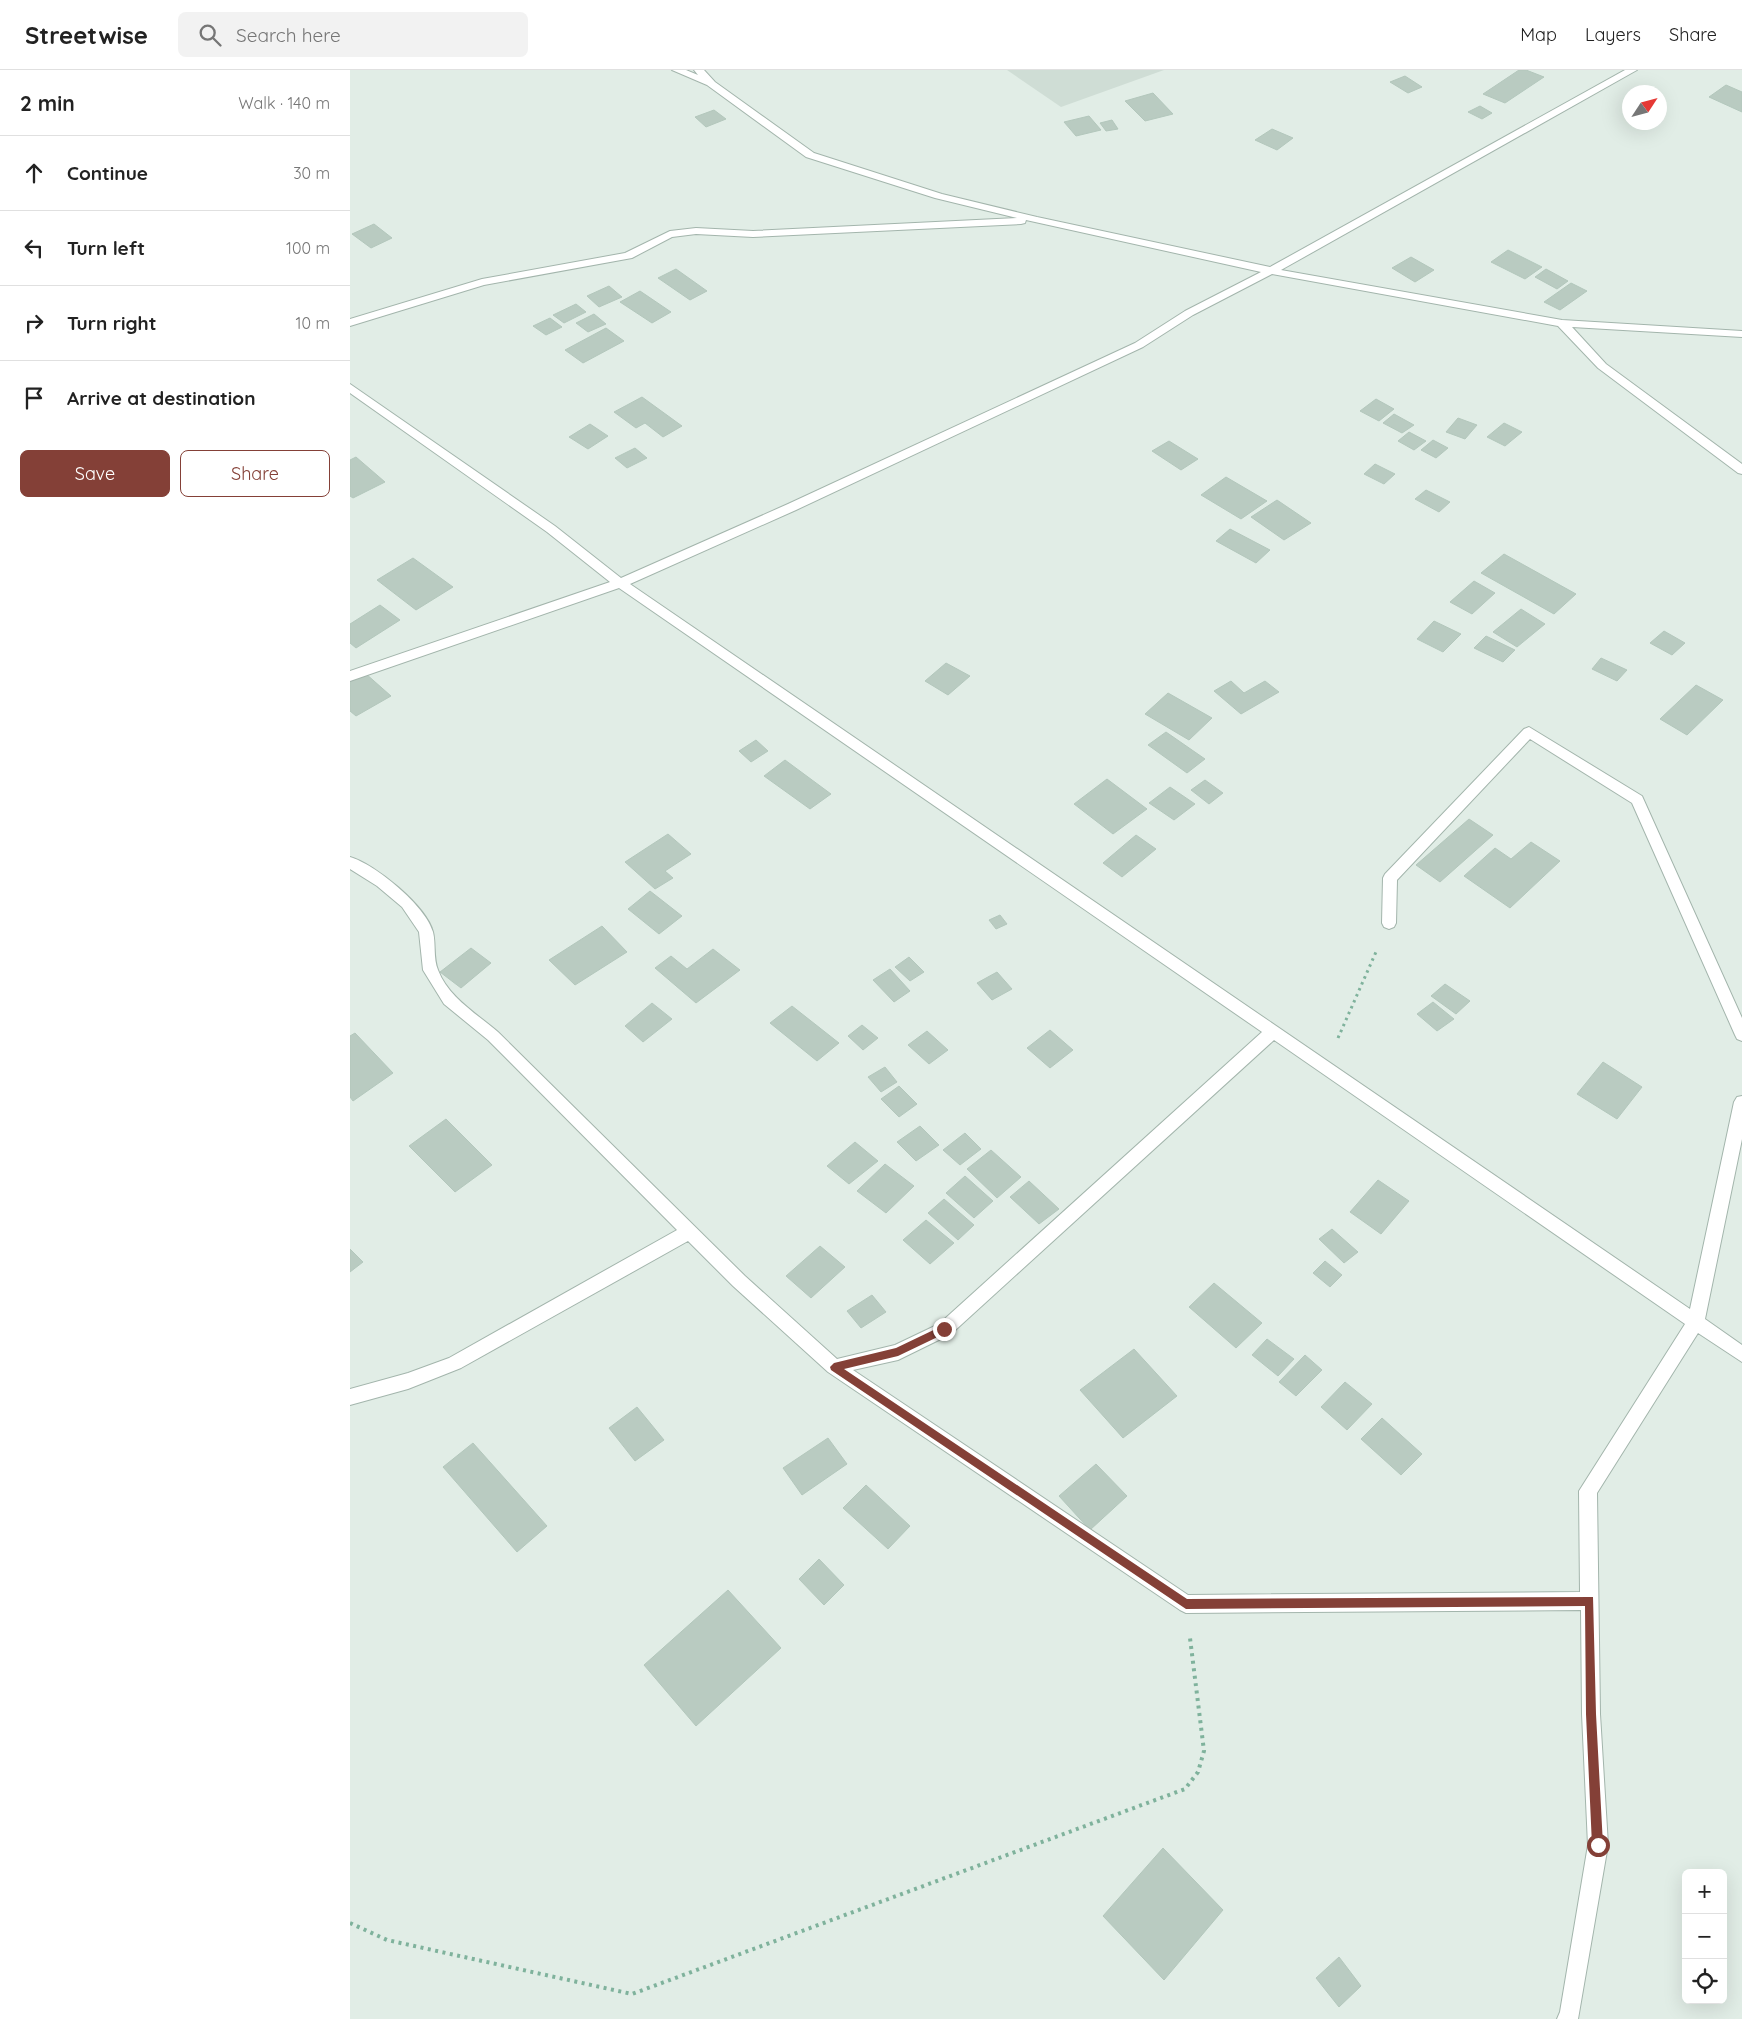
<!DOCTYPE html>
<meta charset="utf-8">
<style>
:root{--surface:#fff;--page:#f2f2f2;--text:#222;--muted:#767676;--line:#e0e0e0;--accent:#844037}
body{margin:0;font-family:Quicksand,sans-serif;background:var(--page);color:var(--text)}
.controls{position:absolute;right:15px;bottom:15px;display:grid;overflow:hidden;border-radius:8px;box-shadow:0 5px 20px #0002}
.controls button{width:45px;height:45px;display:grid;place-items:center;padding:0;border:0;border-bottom:1px solid var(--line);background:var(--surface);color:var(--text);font:25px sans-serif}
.compass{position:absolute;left:1272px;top:15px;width:45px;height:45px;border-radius:50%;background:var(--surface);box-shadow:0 5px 20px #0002;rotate:54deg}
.stop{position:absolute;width:15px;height:15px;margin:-11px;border:4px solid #844037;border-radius:50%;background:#fff}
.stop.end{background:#844037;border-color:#fff;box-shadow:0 1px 5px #0008}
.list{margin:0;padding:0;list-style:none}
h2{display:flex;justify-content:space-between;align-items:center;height:65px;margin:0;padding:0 20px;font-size:21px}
h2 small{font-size:16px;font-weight:400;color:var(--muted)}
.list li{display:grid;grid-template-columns:32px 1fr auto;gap:15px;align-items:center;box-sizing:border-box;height:75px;padding:0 20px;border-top:1px solid var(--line)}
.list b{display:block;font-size:19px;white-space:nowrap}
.list em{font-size:16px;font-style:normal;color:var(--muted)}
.actions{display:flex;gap:10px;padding:15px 20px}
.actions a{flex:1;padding:11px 0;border:1px solid var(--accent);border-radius:8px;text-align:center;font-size:18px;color:var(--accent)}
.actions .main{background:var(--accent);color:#fff}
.icon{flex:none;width:28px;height:28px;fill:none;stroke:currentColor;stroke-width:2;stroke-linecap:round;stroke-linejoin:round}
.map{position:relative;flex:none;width:1392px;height:1949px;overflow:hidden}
header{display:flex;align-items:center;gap:30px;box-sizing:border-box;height:70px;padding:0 25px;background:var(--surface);border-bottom:1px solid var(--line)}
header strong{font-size:24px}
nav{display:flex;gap:28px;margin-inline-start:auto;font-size:18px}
.search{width:350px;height:45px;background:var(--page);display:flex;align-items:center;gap:12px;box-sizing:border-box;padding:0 18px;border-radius:8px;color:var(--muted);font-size:19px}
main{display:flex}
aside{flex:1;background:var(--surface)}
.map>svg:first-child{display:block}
.built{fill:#cfddd5}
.building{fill:#b9cbc1;stroke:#b3c7bc}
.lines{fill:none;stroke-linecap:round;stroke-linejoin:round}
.minor-casing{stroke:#a3b5ac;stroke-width:2}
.path-far1{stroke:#7fb29c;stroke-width:3;stroke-dasharray:2.5 4;stroke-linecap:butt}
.path{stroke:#7fb29c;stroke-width:4;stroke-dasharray:3 4.5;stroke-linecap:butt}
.minor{fill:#fff;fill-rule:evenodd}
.route{fill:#844037}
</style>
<header>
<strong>Streetwise</strong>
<div class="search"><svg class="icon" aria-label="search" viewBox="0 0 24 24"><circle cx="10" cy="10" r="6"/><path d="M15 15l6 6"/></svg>Search here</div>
<nav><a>Map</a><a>Layers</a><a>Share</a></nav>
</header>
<main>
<aside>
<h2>2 min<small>Walk · 140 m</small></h2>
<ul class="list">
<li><svg class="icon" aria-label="ahead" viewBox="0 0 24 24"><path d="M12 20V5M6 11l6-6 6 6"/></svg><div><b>Continue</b></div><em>30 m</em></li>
<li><svg class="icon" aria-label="left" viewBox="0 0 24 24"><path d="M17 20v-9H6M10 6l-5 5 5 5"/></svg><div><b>Turn left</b></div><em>100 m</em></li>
<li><svg class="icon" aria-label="right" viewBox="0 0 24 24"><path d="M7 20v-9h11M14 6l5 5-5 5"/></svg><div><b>Turn right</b></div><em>10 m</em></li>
<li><svg class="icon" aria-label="arrive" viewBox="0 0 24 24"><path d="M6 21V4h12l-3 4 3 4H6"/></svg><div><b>Arrive at destination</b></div></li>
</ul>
<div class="actions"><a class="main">Save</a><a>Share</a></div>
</aside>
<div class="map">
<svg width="1392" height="1949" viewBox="0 0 1392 1949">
<rect width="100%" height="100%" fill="#e1ede6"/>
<path class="built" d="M657,0H814L711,37Z"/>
<path class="building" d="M1169,0H1176L1194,7L1155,33L1133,24Z
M1055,6L1072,17L1058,23L1040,12Z
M1376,15L1392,22V42L1359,27Z
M803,23L823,44L795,51L775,31Z
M1130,36L1142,43L1132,49L1118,42Z
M364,40L376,49L356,57L345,47Z
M739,46L751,60L726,66L714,52Z
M762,50L768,59L756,61L750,53Z
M922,59L943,68L927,80L905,70Z
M24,154L42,168L21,178L2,164Z
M1158,180L1192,197L1175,209L1141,192Z
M1061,187L1084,200L1065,212L1042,198Z
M326,199L357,221L340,230L308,208Z
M1196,199L1218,211L1207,219L1185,207Z
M1221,213L1237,221L1210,240L1194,232Z
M259,216L272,227L249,237L237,226Z
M290,221L321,242L302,253L270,232Z
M226,234L236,242L214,253L203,245Z
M244,244L256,254L238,262L226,253Z
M200,248L212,257L196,265L183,256Z
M256,258L274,271L233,293L215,280Z
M292,327L332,356L313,367L295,353L286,358L264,342Z
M1026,329L1044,339L1029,351L1010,341Z
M1044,344L1064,355L1052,363L1033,353Z
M1108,348L1127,355L1115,369L1096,362Z
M1154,353L1172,362L1155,376L1137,367Z
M240,354L258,366L238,379L219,367Z
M1059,362L1076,371L1064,380L1048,371Z
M1083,370L1098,378L1086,388L1071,380Z
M819,371L848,389L831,400L802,381Z
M285,378L297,388L277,398L265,388Z
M6,387L35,412L3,428L0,426V390Z
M1025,394L1045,404L1034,414L1014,404Z
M876,407L917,431L891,449L851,425Z
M1076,420L1100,432L1089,442L1065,429Z
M927,430L961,453L934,470L901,447Z
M880,459L920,480L906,493L866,471Z
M1154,484L1226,524L1204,544L1131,503Z
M63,488L103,517L66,540L27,510Z
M1124,511L1145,523L1122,544L1100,532Z
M30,535L50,550L6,578L0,573V554Z
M1171,539L1195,554L1167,577L1143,562Z
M1084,551L1111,564L1093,582L1067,569Z
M1314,561L1335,573L1322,585L1300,573Z
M1136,566L1165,580L1153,592L1124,578Z
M1251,588L1277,600L1267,611L1242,599Z
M596,593L620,606L598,625L575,611Z
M15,603L41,626L6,646L0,641V612Z
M881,611L894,623L915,611L929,622L891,644L864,621Z
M1346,615L1373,630L1337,665L1310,649Z
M818,623L862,648L839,670L795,644Z
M816,662L855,689L837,703L798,675Z
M406,670L418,681L401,692L389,681Z
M435,690L481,724L460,739L414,706Z
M757,709L797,739L763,764L724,734Z
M855,710L873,723L859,734L841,720Z
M820,717L845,734L824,750L799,733Z
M1119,749L1143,765L1090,812L1066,795Z
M318,764L341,784L315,801L323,808L305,819L275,792Z
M786,765L806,779L772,807L753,793Z
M1181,772L1210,791L1160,838L1114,806L1145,778L1161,789Z
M300,821L332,846L309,864L278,839Z
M650,845L657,854L646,859L639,850Z
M252,856L277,882L225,915L199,890Z
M121,878L141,893L111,918L90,902Z
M363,879L390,900L346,933L305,898L321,886L337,899Z
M559,887L574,902L560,911L545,897Z
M540,899L560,921L544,932L523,910Z
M647,902L662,919L642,930L627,913Z
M1095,914L1120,931L1106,944L1081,926Z
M1083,932L1104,949L1087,961L1067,944Z
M302,933L322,949L293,972L275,956Z
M442,936L489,973L467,991L420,953Z
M512,955L528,968L513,980L498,966Z
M700,960L723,980L700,998L677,978Z
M577,961L598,980L579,994L558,975Z
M5,963L43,1003L3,1031L0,1027V966Z
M1253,992L1292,1017L1267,1049L1227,1024Z
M535,997L547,1012L531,1022L518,1007Z
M549,1016L567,1034L549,1047L531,1029Z
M96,1049L142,1095L105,1122L59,1076Z
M570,1056L589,1075L566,1091L547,1072Z
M615,1063L631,1079L610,1095L593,1080Z
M505,1072L528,1091L499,1114L477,1096Z
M641,1080L671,1107L647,1128L617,1099Z
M535,1094L564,1116L536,1143L507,1121Z
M615,1106L643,1131L624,1148L596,1123Z
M1028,1110L1059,1131L1031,1164L1000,1142Z
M679,1111L709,1139L689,1154L660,1127Z
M594,1129L624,1155L608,1170L578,1143Z
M576,1150L604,1173L580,1194L553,1170Z
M982,1159L1008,1182L994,1193L969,1169Z
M470,1176L495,1197L461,1228L436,1206Z
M0,1179L13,1192L0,1202Z
M975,1191L992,1205L980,1217L963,1203Z
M864,1213L912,1253L886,1278L839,1237Z
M522,1225L536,1242L511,1258L497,1241Z
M917,1269L944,1289L928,1306L902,1285Z
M784,1279L827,1326L773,1368L730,1320Z
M955,1285L972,1300L946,1326L929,1312Z
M995,1312L1022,1334L997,1360L971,1337Z
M287,1337L314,1370L285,1391L259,1358Z
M1032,1348L1072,1384L1051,1405L1011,1369Z
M478,1368L497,1394L452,1425L433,1398Z
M123,1373L197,1456L167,1482L93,1397Z
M746,1394L777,1426L740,1460L709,1426Z
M516,1415L560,1456L538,1479L493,1438Z
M469,1489L494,1515L474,1535L449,1509Z
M378,1520L431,1578L346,1656L294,1595Z
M813,1778L873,1840L814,1910L753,1846Z
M989,1887L1011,1916L989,1937L966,1908Z"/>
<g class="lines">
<defs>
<path id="minor" d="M322,0H336L348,5L344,0H354L365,12L464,83L592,124L687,147L920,197L1275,0H1287L931,200L1212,250L1392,261V267L1222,257L1256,294L1392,394V404L1388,403L1248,298L1208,256L922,204L843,245L793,277L446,440L280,514L1340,1239L1384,1032L1387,1027L1392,1026V1069L1355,1249L1392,1275V1292L1348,1263L1247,1423L1250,1644L1258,1775L1228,1949H1207L1210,1942L1238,1775L1232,1644L1231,1540L836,1543L830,1540L478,1302L383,1216L338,1171L111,1298L58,1319L0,1335V1319L58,1303L99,1288L327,1160L138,970L94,934L73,900L69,862L52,837L27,816L0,799V787C25,794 76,836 83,862C86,874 83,888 88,900C98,927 127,944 148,962L395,1206L487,1289L545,1275L589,1254L912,962L269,518L0,611V601L260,512L197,462L0,323V314L205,456L271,508L438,434L785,273L835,241L911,202L676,150L675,153L671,154L403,167L346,164L322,167L282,188L134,215L0,256V249L132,209L275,183L320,161L346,158L403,161L667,148L585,128L456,87L357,15ZM924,970L1335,1254L1229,1421L1230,1522L838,1525L503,1300L548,1290L601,1264Z
M1179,657L1292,726L1392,948V971L1387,969L1385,965L1282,733L1180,669L1047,810L1046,853L1044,857L1039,859L1034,857L1032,853L1033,808L1035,804L1174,659Z"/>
</defs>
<use href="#minor" class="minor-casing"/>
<path class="path-far1" d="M988,968L1026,882"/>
<path class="path" d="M0,1853L37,1870L282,1924L835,1719L848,1702L854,1681L840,1568"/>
<use href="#minor" class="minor"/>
</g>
<path class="route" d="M594,1255L598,1256V1262L548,1286L494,1299L837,1529L1243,1527L1246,1644L1253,1775L1251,1778L1248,1780L1244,1778L1242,1775L1236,1644L1235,1536L836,1539L481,1300L480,1297L484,1293L546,1278Z"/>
</svg>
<div class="controls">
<button>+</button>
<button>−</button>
<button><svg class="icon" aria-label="locate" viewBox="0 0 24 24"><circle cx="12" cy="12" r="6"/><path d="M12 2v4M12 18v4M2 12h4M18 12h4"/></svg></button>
</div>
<svg class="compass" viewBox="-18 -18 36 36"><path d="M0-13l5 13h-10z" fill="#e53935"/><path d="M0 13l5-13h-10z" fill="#767676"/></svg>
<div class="stop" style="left:1248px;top:1775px"></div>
<div class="stop end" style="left:594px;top:1259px"></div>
</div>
</main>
